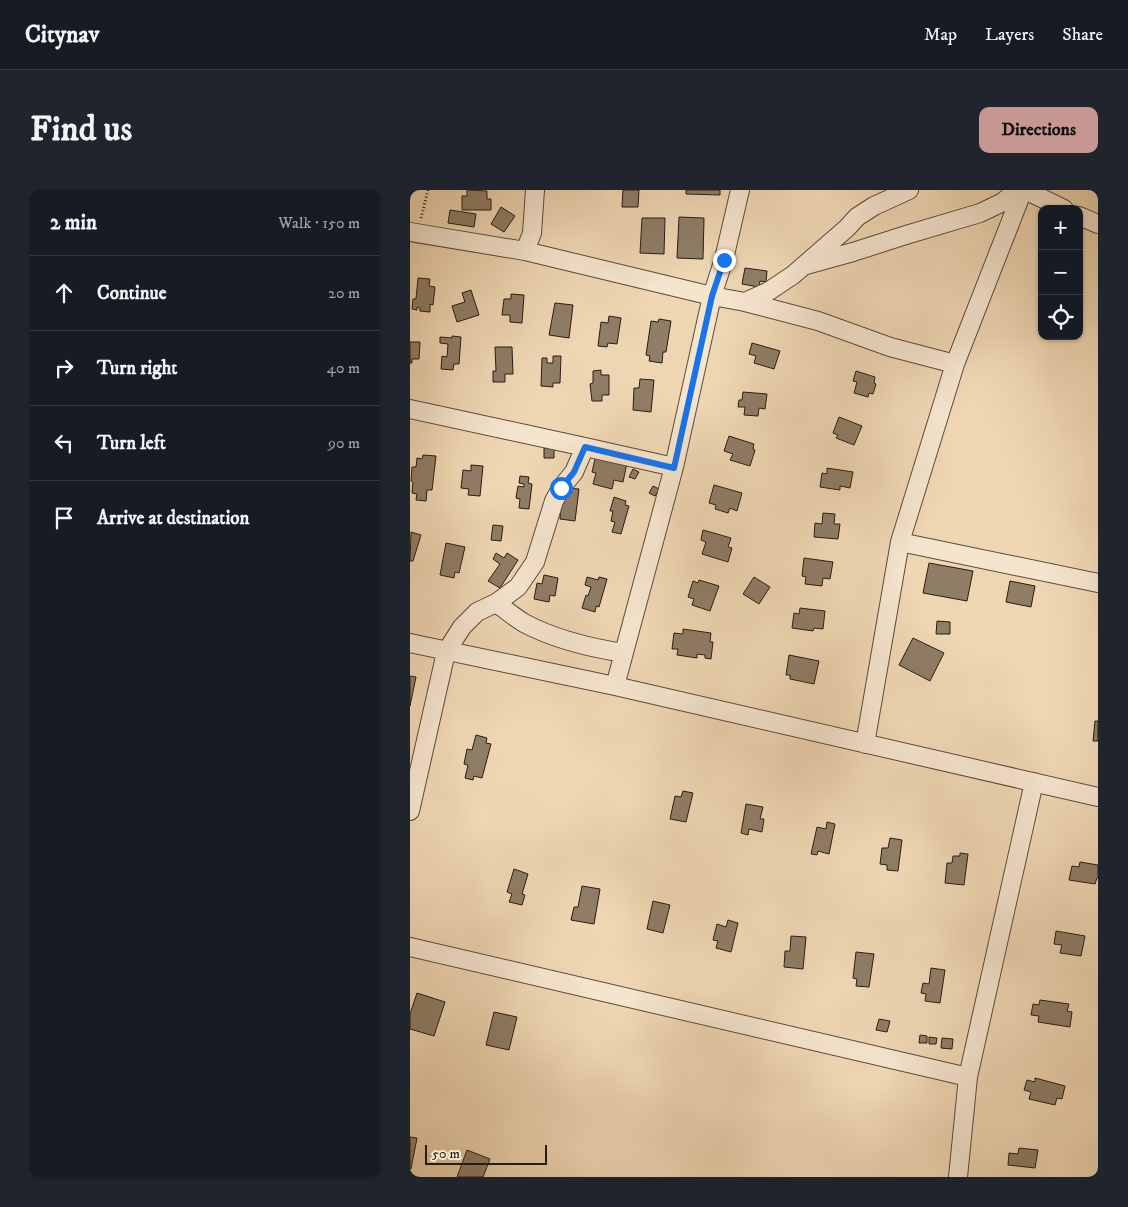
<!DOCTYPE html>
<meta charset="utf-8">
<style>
:root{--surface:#171b24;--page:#20242c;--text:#f1f3f6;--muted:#9ea1a6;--line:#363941;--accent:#c59692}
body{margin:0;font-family:"IM FELL DW Pica",serif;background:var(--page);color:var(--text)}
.controls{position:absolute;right:15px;top:15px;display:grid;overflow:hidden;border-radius:10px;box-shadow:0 1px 4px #0004}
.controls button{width:45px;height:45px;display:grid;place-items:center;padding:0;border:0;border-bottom:1px solid var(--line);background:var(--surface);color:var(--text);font:25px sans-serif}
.scale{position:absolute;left:15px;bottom:12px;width:122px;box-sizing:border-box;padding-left:5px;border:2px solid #281d13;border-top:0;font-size:14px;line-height:18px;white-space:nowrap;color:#281d13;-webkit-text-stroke:4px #f5e4ce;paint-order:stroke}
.stop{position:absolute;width:15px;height:15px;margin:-11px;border:4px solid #1a73e8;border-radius:50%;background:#fff}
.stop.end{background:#1a73e8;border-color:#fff;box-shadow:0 1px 5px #0008}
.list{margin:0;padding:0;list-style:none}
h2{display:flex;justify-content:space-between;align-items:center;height:65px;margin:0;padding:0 20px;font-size:21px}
h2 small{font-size:16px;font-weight:400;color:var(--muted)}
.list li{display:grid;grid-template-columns:32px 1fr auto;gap:15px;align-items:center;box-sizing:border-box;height:75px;padding:0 20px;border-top:1px solid var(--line)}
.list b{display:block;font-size:19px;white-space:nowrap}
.list em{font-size:16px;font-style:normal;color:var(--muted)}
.icon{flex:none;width:28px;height:28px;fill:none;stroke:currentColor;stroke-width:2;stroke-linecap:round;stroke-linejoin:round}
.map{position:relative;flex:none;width:688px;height:987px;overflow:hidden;border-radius:10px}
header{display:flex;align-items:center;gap:30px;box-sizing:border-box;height:70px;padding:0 25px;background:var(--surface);border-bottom:1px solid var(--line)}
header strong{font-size:24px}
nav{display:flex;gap:28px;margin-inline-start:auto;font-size:18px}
.intro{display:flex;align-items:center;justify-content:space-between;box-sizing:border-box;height:120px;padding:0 30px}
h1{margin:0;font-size:35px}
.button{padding:12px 22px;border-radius:10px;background:var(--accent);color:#111;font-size:18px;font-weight:700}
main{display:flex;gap:30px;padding:0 30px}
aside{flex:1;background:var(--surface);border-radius:10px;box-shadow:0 1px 4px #0004}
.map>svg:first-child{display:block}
.building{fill:#8f7d66;stroke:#281d13}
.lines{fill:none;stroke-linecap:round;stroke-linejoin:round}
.minor-casing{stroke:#5a4b3b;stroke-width:20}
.path{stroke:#281d13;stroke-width:3;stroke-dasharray:1 2.5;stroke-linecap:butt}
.minor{stroke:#f5e4ce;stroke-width:18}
.route{stroke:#1a73e8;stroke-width:6}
</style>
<header>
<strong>Citynav</strong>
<nav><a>Map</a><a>Layers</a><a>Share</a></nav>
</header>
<div class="intro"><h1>Find us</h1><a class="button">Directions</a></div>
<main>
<aside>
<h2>2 min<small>Walk · 150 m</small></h2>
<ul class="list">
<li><svg class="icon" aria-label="ahead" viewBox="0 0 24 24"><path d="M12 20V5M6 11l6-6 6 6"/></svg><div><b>Continue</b></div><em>20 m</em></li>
<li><svg class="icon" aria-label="right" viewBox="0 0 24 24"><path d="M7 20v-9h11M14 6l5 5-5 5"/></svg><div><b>Turn right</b></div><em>40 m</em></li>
<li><svg class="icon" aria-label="left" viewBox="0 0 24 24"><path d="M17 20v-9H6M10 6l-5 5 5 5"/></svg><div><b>Turn left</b></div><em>90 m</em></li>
<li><svg class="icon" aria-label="arrive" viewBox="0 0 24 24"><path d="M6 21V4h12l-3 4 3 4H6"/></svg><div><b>Arrive at destination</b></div></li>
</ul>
</aside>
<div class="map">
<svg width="688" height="987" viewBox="0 0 688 987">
<rect width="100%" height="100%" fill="#efd6b3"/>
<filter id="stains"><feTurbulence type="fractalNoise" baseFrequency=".004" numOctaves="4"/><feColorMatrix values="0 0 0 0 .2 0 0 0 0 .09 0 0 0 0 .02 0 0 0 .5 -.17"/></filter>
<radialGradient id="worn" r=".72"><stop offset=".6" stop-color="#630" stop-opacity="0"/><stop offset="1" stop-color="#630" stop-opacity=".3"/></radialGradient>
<path class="building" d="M57,0L77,1V9H81V20H52V6H57Z
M213,0H229L228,17H212Z
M276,0H310V5L276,4Z
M91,17L105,26L94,42L81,34Z
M40,20L66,24L64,37L38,33Z
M269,27L294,28L293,69L267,68Z
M232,28H255L254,64L230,63Z
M335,78L357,81L356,92L350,91L349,97L332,94Z
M8,88L20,89L19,96L25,97L23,115L20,114V122L10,121V118L7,117V120L2,119L3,109H6Z
M61,100L69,125L47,132L42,116L55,112L52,103Z
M101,104L114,105L112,133L100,132V125H92L94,109H101Z
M145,113L163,115L159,148L139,145Z
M199,126L211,128L207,154L198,153L197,157L188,156L191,132L198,133Z
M249,129L261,131L256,162H253L252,173L239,171L240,166L236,165L241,131L248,132Z
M42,146L51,147L49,174H44L43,180L31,179L32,166L37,167L38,154L30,153V147L42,148Z
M0,152H10L9,169H2V173H0Z
M342,153L370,161L364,179L344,173L346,166L339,164Z
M85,157H102L103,184H95V192H83V181H86Z
M143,166H151L150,193H143V197L131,196L132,168H137V173H143Z
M191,180V185H199V205H192V211H182L180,194L183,193V181Z
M446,181L465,187L464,193L466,194L463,204L459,203L458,207L444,203L447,192L443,191Z
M230,189L244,190L241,222L223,220L224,198H229Z
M333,202L357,204L355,219L349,218L348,226L334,225L335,217H328L329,210H332Z
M429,227L452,236L444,255L426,248L428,245L423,243Z
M319,246L344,254L343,259L345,260L340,276L320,270L323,264L314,261Z
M134,258H144V268H134Z
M13,265L26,266L22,300H17L16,311L6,310L7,304L2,303L3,292L1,291L2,277H6L7,268L12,269Z
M186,265L217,273L213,292L204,290L202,299L183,294L186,283L182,282Z
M61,275L73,276L70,306L58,305L59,299L51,298L53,280L61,281Z
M417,278L443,282L440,298L430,296V300L410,297L412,283L417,284Z
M223,279L229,282L225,289L219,287Z
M110,286L119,287L118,293L122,294L119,319L109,318L110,309L106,308L108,296L114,297V294L109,293Z
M304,295L332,303L327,321L320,318L318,323L305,319L306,315L299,313Z
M243,296L249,299L245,306L239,303Z
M156,298L169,299L165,331L150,329L152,304Z
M204,307L216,311L215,315L219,316L211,344L202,342L205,332L201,331L203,321H200Z
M413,323L425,324L424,334H430L428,349L404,347L405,333L412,334Z
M83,335L93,336L91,351L81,350Z
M293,340L321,348L318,357L322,358L318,372L292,364L296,352L291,350Z
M1,342L11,345L3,371H0Z
M36,353L55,357L49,383L45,382L44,388L30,385Z
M86,363L94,368L97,363L108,370L90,398L78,391L90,374L83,369Z
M394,368L423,372L420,389L413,388L412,396L395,394L396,387L392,386Z
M519,373L563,381L557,411L513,403Z
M134,385L148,388L145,406L140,405L139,412L124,409L127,393L132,394Z
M177,387L188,390L189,387L197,389L189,417L186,416L185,422L172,418L176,405L178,406L181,397L175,395Z
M344,387L360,397L349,414L333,404Z
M289,390L309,396L300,421L282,415L284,409L278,407L283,391L288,393Z
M600,391L625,396L621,417L596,412Z
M390,418L415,421L413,439L404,438L403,441L382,438L384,423L389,424Z
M527,431L540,432V444H526Z
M273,439L301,443L300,452H303L301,469L295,468V465L287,464V468L267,465L268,459H262L264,443L273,444Z
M503,448L534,463L520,491L489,475Z
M379,465L409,471L404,494L380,489V485H376Z
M0,486L6,487L0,516Z
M685,531H688V551H683Z
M66,545L77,548L76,553L81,554L72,588L64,586L63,590L55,588L58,575L54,574L57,559L62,560Z
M273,601L283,603L276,632L260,629L265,606L271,607Z
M336,614L353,617L350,629H354L352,642L339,639L338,645L331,643Z
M417,632L425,634L419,664L408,661L407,665L401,664L407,637L416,639Z
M480,648L492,650L488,681L477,680V675L470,674L472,658H478Z
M550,663L558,664L554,695L535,693L537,673H542L543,666H550Z
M670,672L688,675V688H687L685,694L659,690L662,676L669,677Z
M104,679L118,684L112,704L115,705L112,715L99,712L102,704L97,702Z
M172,696L190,699L184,734L161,730L164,717H168Z
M243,711L260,715L253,743L237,739Z
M318,730L328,733L321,762L306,758L308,751L303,750L307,734L316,737Z
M646,741L675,746L671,766L650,763L652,755L644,754Z
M381,746L396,747L393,779L374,777L375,761H380Z
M446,762L464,764L459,797L446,796L447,789L443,788Z
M521,778L535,780L530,813L515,811L516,804L511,803L513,793L519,794Z
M7,803L35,812L24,846L0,839V824Z
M630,810L659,814L657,821L662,822L660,837L628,832L629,826L621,825L623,814L629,815Z
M84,822L107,827L99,860L76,855Z
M469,829L480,831L477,842L466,840Z
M510,845L517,846V853H509Z
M519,847L527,848L526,854H519Z
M532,848L543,849L542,859L531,858Z
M625,888L655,896L652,909L647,908L645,915L619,909L621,902L614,900L617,890L625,892Z
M0,947L7,948L1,979H0Z
M609,958L628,960L625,978L598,975L599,963L608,964Z
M57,960L80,969L73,987H47Z"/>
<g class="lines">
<defs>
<path id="minor" d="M615,0L654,19
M669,26L688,34
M0,42L115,61L302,106L335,112L408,131L480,157L545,174
M115,61L122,43L125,0
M396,75L443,62L496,45L570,23L593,12L601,5
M335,112L359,101L383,85L437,38L447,27L464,16L499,0
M0,219L175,257L264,277
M490,352L688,393
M86,413C95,419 104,427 114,433C144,449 181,458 214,463
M0,453L205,496L688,607
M205,496L264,277L302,106L314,69L330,0
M455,554L490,352L545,174L613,0
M0,621L36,462L52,437L67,422L86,413L108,397L125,372L144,311L151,298L164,282L175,257
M0,757L558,887
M548,987L558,887L624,592"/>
</defs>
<use href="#minor" class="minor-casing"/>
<path class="path" d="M11,28L18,0"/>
<use href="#minor" class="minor"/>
</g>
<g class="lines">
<path class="route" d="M151,298L164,282L175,257L264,278L302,106L314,70"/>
</g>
<rect width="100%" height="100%" filter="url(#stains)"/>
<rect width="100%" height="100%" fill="url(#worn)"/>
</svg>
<div class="controls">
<button>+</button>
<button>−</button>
<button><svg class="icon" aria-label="locate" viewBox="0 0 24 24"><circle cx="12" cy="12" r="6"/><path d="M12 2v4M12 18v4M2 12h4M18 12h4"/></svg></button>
</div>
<div class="scale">50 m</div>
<div class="stop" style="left:151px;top:298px"></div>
<div class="stop end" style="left:314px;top:70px"></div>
</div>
</main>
